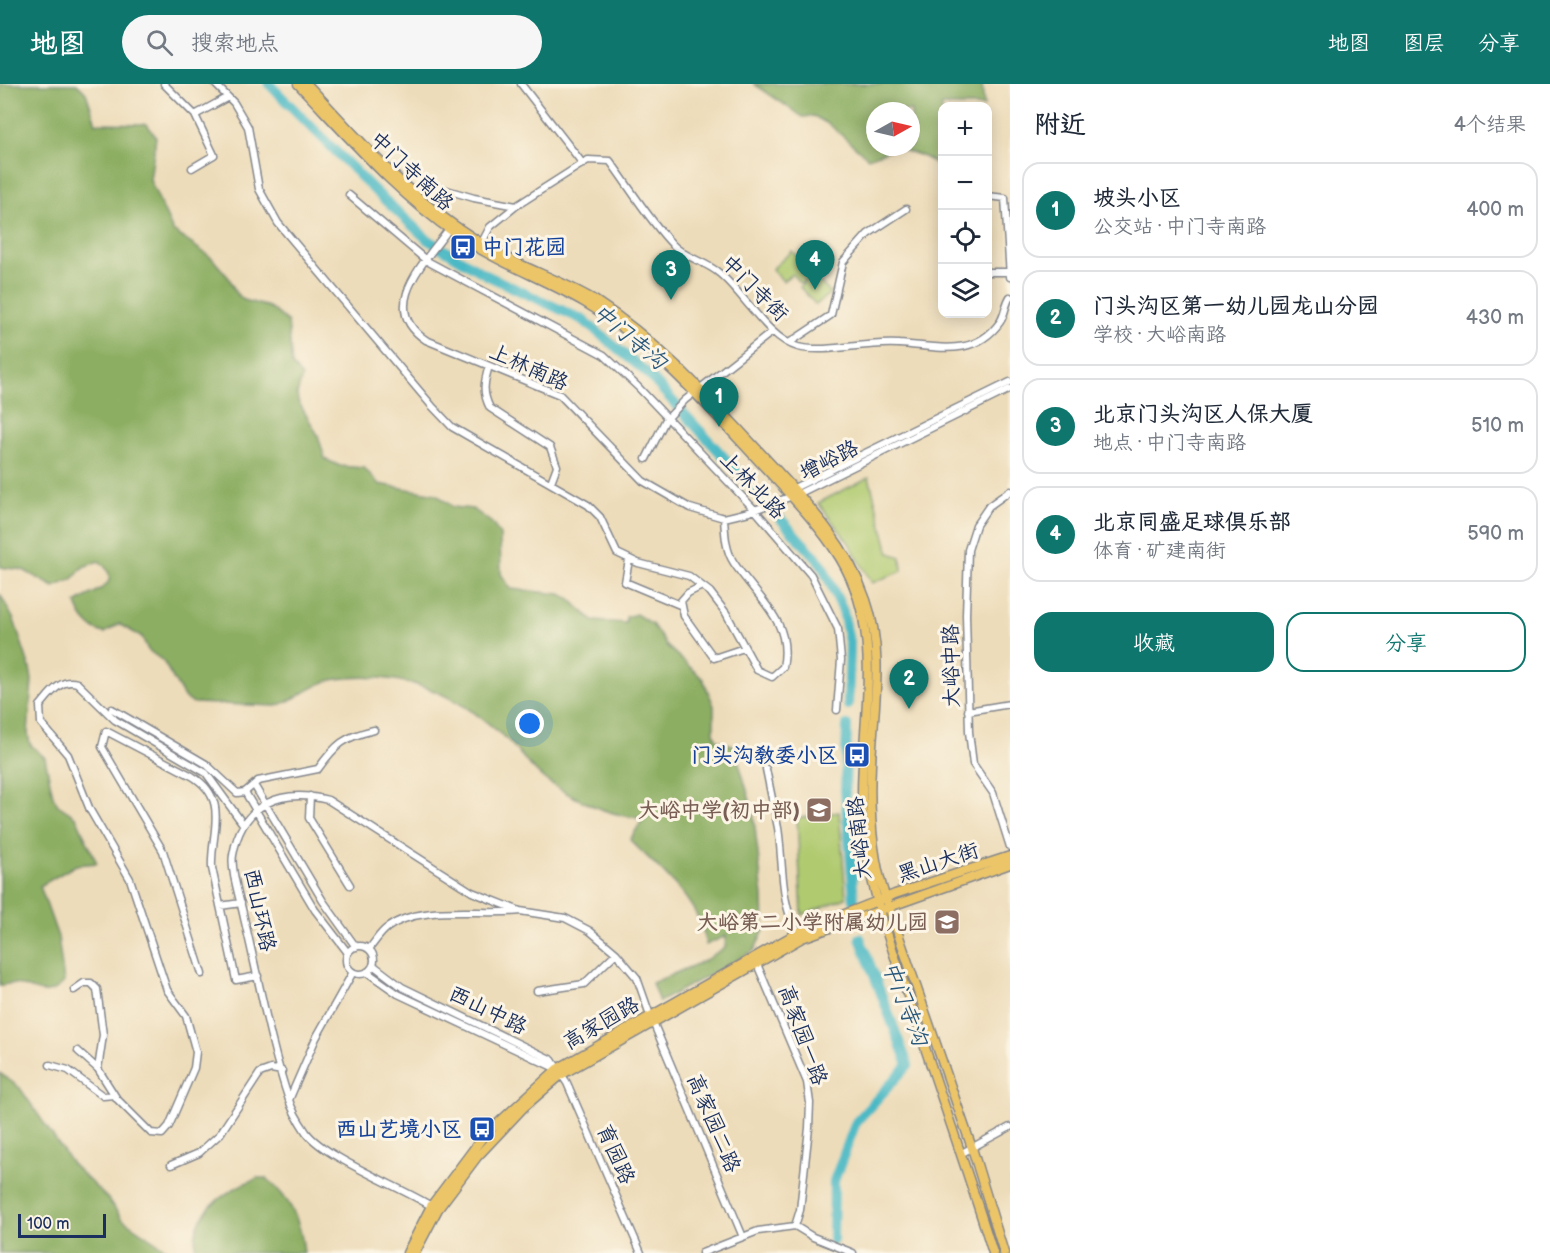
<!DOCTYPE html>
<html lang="zh">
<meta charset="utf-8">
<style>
:root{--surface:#fff;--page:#f6f6f7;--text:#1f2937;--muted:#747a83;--line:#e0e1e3;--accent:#0f766e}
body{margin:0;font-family:"Balsamiq Sans","LXGW WenKai TC",sans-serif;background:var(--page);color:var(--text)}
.controls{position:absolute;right:18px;top:18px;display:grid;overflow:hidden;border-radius:12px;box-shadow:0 3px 15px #0003}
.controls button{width:54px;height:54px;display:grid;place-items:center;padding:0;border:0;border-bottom:2px solid var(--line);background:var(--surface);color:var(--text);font:30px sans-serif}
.compass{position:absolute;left:866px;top:18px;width:54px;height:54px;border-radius:50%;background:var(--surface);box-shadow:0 3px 15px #0003;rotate:82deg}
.scale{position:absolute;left:18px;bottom:15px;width:88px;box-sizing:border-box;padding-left:6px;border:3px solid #1b2f5e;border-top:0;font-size:16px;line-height:21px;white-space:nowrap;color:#1b2f5e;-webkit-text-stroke:4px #fcf5e5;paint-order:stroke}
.you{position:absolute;left:530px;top:640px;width:21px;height:21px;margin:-15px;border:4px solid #fff;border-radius:50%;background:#1a73e8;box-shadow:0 0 0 9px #1a73e833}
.badge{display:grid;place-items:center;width:39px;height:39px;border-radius:50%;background:var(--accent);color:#fff;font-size:20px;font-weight:700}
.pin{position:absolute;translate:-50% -50px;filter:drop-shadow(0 2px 3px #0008)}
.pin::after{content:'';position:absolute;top:32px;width:21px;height:18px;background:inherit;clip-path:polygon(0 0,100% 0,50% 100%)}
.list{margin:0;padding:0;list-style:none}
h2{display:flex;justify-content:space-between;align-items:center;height:78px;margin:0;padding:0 24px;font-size:26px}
h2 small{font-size:20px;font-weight:400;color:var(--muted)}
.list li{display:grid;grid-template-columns:39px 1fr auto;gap:18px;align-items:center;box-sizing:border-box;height:96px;margin:0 12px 12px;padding:0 12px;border:2px solid var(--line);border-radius:18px}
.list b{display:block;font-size:22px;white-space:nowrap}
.list p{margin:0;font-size:20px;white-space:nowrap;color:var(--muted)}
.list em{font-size:20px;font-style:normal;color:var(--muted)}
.actions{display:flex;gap:12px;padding:18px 24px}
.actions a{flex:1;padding:14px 0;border:2px solid var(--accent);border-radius:18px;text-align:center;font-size:21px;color:var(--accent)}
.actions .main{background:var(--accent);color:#fff}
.icon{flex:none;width:33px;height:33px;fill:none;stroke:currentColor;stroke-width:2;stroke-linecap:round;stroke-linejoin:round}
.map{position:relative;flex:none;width:1010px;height:1169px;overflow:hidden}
header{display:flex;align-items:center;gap:36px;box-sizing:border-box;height:84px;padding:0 30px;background:var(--accent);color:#fff}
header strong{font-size:28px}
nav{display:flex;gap:33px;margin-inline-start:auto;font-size:21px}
.search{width:420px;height:54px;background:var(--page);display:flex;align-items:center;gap:15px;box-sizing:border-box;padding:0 21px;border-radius:33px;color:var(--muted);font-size:22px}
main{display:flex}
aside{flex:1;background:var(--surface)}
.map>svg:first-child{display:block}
.green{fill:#b0ca70;stroke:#667c67;stroke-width:1.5}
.forest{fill:#8cae62;stroke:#546e60;stroke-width:1.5;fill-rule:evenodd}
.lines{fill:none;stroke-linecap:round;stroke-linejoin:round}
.river{stroke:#4bb9c5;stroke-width:10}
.minor-casing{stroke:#84868c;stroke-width:9}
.major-casing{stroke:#84868c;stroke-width:11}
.minor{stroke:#fff;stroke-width:6}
.major{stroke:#ecc569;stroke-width:8}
.labels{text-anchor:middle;stroke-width:6;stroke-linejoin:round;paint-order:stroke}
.street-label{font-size:21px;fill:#1b2f5e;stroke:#fcf5e5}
.transit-label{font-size:21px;font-weight:bold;fill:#164399;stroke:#fcf5e5;text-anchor:end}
.education-label{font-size:21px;font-weight:bold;fill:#785e54;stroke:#fcf5e5;text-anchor:end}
.water-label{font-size:22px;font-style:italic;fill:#29587d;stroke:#fcf5e5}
</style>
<header>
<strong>地图</strong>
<div class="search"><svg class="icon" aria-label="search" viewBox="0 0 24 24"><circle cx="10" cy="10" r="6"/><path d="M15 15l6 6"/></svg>搜索地点</div>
<nav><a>地图</a><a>图层</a><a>分享</a></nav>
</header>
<main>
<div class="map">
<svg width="1010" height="1169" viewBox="0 0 1010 1169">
<rect width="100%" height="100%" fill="#fcf5e5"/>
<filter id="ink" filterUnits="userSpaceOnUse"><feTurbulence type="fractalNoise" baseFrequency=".0167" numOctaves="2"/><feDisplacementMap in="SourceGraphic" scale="12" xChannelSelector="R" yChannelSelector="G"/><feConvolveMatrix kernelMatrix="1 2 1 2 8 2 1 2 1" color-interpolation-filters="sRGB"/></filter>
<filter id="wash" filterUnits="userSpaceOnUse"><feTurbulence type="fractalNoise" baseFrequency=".008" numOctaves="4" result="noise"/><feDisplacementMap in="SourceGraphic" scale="24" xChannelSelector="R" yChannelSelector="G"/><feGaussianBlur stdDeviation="1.35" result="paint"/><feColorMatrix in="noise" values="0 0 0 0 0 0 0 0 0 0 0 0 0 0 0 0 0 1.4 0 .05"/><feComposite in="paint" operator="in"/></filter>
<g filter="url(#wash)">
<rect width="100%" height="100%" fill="#eddcb9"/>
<path class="green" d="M792,167L813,190L801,200L792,190L783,197L772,185Z
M813,190L830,209L816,221L800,203Z
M869,393L889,469L901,473L902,487L872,499L849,459L818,419Z
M839,728L846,814L802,831L797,734Z"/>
<path class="forest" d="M0,0H77L86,9L96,39L147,40L156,53L150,96L173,147L212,174L229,194L236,209L244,216L269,223L288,238L292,281L302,293L297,310L298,317L318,351L325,375L340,382L364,384L379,400L436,410L453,423L473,425L492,439L500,451L501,490L511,505L560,510L569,514L593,537L626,539V533L636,530L652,540L667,562L703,595L714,622V649L717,656L734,662L753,727L763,812L764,846L754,867L659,918L652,899L704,877L725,863L726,852L706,861C701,816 659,786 630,756L643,735C636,733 628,733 621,731C594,725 570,712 547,697C529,684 519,666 503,652C455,608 402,587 337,595C314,598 298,616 276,622L192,619L184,613L163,577L148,566L142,553L119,540L105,549C91,547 80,533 76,519C89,508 128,502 99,477L83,483L73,495L54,503L23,486L0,483Z
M754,0H982L984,22H942V83L922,72L896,64L868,74L830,41L814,32L803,33ZM875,27H911V63H875Z
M0,510L14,536L30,584L32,596L28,649L30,660L45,674L53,712L58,721L76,733L97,779L76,781L40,802L58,853L64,898C41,924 25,891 0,902Z
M0,989L20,1004L72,1080L108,1115L122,1135L172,1169H0Z
M257,1094H266C291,1115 301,1137 304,1169H196C190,1136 212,1117 239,1102C245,1098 251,1098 257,1094Z"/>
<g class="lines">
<path class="river" d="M269,0L374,106L428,156L488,192L583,236L647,289L821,479L843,527L850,563L848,621
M847,641L845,706L854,816
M833,1156L834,1097L856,1038L908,981L860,854"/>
</g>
</g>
<g filter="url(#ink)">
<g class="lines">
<defs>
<path id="minor" d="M164,0L195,31L228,13
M215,0L234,19L248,43L259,105L278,139L432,322L452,343L588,421L600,433L617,469L638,479L689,492L710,508L726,529L757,586L772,593L783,583C793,537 757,514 734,479C725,466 725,448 724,434
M521,0L583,80
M192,84L214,71L195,31
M410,109L426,100L474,114L516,122L588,76L610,77C630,104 649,136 673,161C685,174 705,177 719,189C744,209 768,255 798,263C827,270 868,257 899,260C935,262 974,275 1000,238C1005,231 1005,221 1010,213
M349,111L427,177L604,271L638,303L755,426L811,491L838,545L841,576L837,626
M987,112L1005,114L1010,193
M451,142C427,176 376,223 426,256L560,311L643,397L690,424L724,434L749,428L798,410L1010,305
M480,162L490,143L516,122
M987,188H1008
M789,259L831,231L843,178L868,150L906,125
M489,282C484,298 482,309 490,324L550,363L557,382L551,398
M646,375L665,337L685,316L772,248
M792,405L1010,298
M1010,407L989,422L976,441L968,466L966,531L969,648L973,680L993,709L1010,763
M629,476L625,498L680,521
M702,502L688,509L681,517L684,532L714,574L744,564
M112,625L206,680L237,709L245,708L258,697L318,685C336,660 344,653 374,646
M968,627L1010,620
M766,685C770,705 774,724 778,744C783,772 780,828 799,848
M254,701L323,817L356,863
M245,708L315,826L348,869
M310,712L309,734L350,801
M220,822L241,819
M346 876a14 14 0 1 1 28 0a14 14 0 1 1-28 0Z
M369,865C375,858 380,849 387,844C420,819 480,832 520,827
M757,880L807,998L810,1019L809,1044L800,1126L795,1142
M373,881L402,903L552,976L567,999L641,1169
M367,888L398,910L557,985
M202,890L163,767L102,663L106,647L192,692C231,716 210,749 212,784L236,896L258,892
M74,906L84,899H91L97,905L103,951L98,985L117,1015L151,1049L162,1050L169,1042L194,984L196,968L186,932L167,906L130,795L90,726L68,671L41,639L40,622C50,610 60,594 77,599L115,636L206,689L243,740
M537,907L584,900L616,869
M653,938L743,1153
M78,967L98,985
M50,981L68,986L103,1012L114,1011
M289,1016L316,954L353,888
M962,1069L1010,1043
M171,1081L199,1069L220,1050L260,989L271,985L282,987
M431,1122C401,1103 325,1074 306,1048C300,1039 292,1026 289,1016C270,960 258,892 244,834C241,818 230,786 233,771C242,719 281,704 328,716L472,808L520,827L565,834L590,847L616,869L637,894L650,931
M702,1169L758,1147L795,1142L813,1153L853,1169"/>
<path id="major" d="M298,0C348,52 396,109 456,150C496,178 542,194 584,218C652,258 703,317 756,374C785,406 817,437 840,474C890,557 856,648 863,738C867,794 886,847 904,900C933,990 965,1079 993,1169
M307,0C352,48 399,103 454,141C473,154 493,167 513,177C540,190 570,201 596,217C659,258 706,310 757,365C799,411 845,455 866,516C885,570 873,626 871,681C869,724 871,768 884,809L972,1064L1004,1169
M407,1169L431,1122L482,1054L557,985L799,848L895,810L1010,772
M415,1169L438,1125L477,1073L523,1024L561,991L802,854L1010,780"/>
</defs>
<use href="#minor" class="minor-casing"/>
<use href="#major" class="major-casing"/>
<use href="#minor" class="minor"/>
<use href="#major" class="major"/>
</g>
</g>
<defs>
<symbol id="bus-square" viewBox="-11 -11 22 22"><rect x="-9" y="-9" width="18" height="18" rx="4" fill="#1a4fb4" stroke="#fcf5e5"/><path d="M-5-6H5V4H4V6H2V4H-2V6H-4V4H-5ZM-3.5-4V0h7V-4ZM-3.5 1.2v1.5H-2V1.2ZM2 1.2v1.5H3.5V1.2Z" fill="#fff"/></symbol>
<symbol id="school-square" viewBox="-11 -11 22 22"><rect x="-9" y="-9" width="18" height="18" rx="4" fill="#8d6e63" stroke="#fcf5e5"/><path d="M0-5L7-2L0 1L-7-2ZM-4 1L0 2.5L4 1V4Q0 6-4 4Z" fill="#fff"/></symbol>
</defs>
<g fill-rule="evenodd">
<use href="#bus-square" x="448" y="148" width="30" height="30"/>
<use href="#bus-square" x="842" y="656" width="30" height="30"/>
<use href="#school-square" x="804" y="711" width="30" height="30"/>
<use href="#school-square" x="932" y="823" width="30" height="30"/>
<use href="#bus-square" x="467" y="1030" width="30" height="30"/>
</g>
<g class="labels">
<g class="street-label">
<text transform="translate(412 87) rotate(43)" y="7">中门寺南路</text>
<text transform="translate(755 204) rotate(45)" y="7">中门寺街</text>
<text transform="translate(529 283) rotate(24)" y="7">上林南路</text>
<text transform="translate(829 376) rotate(-27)" y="7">增峪路</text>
<text transform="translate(753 401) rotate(46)" y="7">上林北路</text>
<text transform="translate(951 582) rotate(-91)" y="7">大峪中路</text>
<text transform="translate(859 754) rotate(-96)" y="7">大峪南路</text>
<text transform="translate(938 778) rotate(-18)" y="7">黑山大街</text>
<text transform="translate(260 826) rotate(78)" y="7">西山环路</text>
<text transform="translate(488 926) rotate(26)" y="7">西山中路</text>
<text transform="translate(601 939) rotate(-30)" y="7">高家园路</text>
<text transform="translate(803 951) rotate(70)" y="7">高家园一路</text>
<text transform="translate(714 1039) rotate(67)" y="7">高家园二路</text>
<text transform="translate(616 1070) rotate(66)" y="7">育园路</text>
</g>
<g class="transit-label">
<text x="482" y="170" text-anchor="start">中门花园</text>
<text x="838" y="678">门头沟教委小区</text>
<text x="462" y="1052">西山艺境小区</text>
</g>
<g class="education-label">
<text x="800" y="733">大峪中学(初中部)</text>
<text x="928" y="845">大峪第二小学附属幼儿园</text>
</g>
<g class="water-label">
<text transform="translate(630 252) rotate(40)" y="8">中门寺沟</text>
<text transform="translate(906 919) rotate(69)" y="8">中门寺沟</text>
</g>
</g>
</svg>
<div class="controls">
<button>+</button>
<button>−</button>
<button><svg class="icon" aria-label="locate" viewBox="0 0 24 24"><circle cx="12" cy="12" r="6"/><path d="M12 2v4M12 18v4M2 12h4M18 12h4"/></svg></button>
<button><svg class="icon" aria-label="layers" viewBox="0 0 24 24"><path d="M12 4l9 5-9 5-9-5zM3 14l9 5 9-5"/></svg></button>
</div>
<svg class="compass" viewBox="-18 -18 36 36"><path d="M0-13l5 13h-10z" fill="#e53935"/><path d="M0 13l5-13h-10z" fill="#747a83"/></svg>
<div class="scale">100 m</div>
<div class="you"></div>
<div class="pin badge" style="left:719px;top:343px">1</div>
<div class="pin badge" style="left:909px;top:625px">2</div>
<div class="pin badge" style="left:671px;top:216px">3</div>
<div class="pin badge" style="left:815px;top:206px">4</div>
</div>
<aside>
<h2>附近<small>4个结果</small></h2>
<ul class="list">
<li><span class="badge">1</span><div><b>坡头小区</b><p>公交站 · 中门寺南路</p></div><em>400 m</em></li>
<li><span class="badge">2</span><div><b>门头沟区第一幼儿园龙山分园</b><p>学校 · 大峪南路</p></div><em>430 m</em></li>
<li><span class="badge">3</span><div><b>北京门头沟区人保大厦</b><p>地点 · 中门寺南路</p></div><em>510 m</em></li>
<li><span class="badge">4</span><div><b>北京同盛足球俱乐部</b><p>体育 · 矿建南街</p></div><em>590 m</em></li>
</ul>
<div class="actions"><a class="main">收藏</a><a>分享</a></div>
</aside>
</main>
